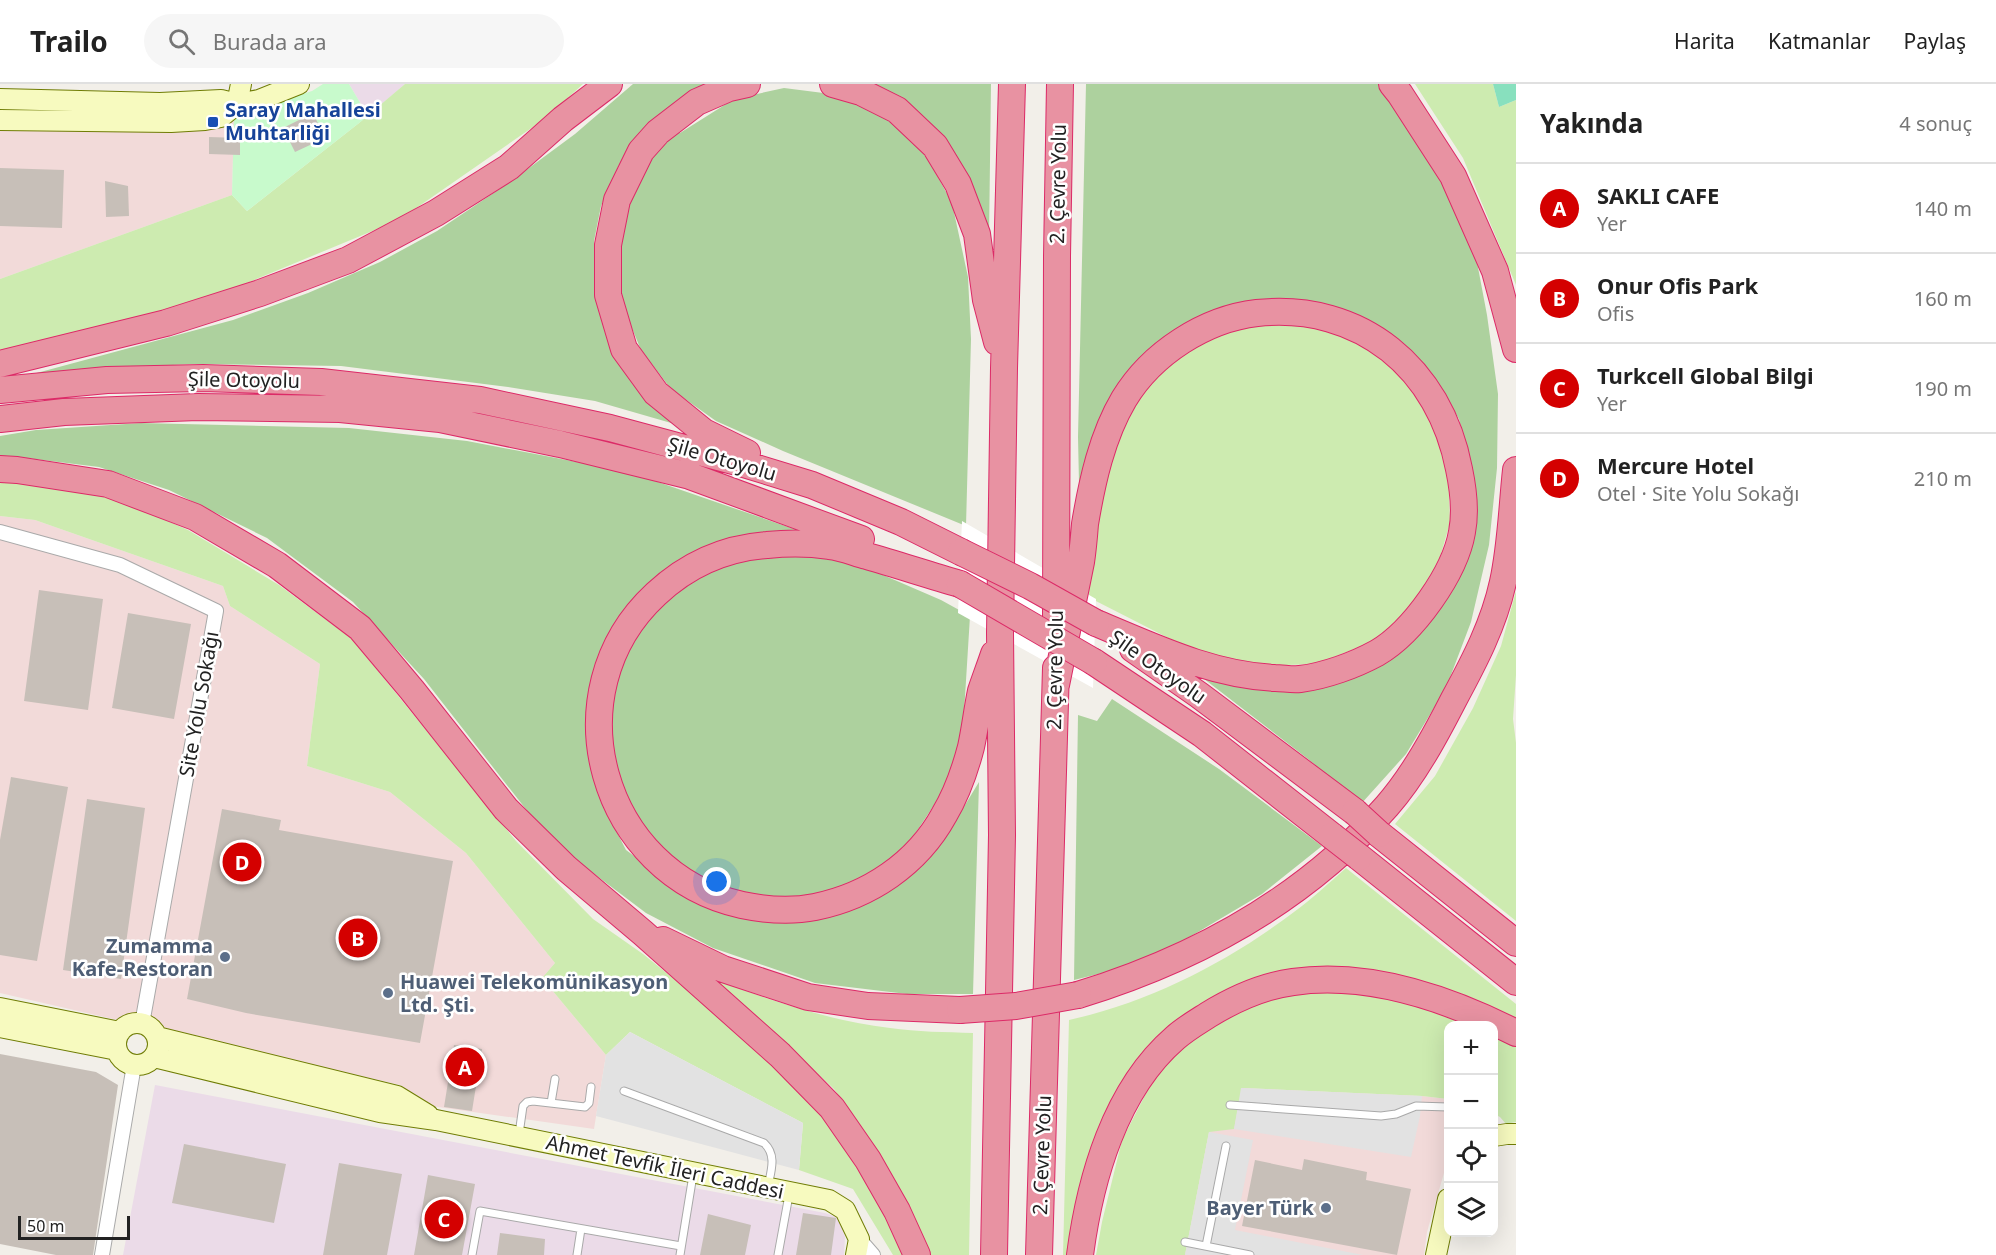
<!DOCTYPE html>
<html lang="tr">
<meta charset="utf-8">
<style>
:root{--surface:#fff;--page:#f6f6f6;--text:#222;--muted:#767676;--line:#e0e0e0;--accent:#d40000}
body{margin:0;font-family:"Noto Sans",sans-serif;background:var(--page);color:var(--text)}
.controls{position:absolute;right:18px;bottom:18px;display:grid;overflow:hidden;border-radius:12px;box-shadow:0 6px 24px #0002}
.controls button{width:54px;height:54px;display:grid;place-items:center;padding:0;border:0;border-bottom:2px solid var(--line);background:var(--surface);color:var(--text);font:30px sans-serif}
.scale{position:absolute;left:18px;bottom:15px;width:112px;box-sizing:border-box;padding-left:6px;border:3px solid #222;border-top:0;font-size:16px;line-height:21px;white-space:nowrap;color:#222;-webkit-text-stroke:4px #fff;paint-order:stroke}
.you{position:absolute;left:717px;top:798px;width:21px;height:21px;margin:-15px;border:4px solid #fff;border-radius:50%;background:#1a73e8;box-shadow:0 0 0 9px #1a73e833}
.badge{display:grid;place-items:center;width:39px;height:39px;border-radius:50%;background:var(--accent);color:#fff;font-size:20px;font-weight:700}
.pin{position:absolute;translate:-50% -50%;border:3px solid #fff;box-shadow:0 2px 6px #0006}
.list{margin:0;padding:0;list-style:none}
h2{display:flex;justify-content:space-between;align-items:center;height:78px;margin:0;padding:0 24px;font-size:26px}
h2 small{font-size:20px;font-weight:400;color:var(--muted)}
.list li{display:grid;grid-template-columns:39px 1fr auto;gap:18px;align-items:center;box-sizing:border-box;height:90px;padding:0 24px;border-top:2px solid var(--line)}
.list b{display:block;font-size:22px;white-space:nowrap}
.list p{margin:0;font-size:20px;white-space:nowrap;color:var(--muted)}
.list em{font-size:20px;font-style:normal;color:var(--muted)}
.icon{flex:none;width:33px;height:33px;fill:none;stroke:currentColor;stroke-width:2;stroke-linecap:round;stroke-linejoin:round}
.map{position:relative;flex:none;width:1516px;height:1171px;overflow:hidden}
header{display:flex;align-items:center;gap:36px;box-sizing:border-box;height:84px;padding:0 30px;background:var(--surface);border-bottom:2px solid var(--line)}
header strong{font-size:28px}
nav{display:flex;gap:33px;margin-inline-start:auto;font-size:21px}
.search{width:420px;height:54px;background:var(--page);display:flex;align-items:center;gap:15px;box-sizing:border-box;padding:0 21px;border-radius:33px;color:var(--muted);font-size:22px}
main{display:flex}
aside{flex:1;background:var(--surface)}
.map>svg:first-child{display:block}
.commercial{fill:#f2dad9}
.industrial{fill:#ebdbe8}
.grass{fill:#cdebb0}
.forest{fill:#add19e}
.park{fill:#c8facc}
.pitch{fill:#88e0be}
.parking{fill:#e2e2e2}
.pier{fill:#fff}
.building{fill:#c7bfb8}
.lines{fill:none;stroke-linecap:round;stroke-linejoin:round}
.lane-casing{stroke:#a9a9a9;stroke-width:9}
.street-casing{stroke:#a9a9a9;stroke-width:16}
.secondary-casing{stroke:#707d05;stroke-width:22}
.highway-casing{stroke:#dc2a67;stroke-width:28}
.lane{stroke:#fff;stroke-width:7}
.street{stroke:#fff;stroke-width:14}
.secondary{stroke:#f7fabf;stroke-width:20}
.highway{stroke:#e892a2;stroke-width:26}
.highway-bridge-casing{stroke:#dc2a67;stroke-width:28;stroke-linecap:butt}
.highway-bridge{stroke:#e892a2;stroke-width:26}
.transit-dot{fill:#1a4fb4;stroke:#fff;stroke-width:2}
.service-dot{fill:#5c6f8a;stroke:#fff;stroke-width:2}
.labels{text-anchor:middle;stroke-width:5;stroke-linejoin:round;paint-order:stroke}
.transit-label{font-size:20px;font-weight:bold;fill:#164399;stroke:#fff;text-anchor:start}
.street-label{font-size:20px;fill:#222;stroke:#fff}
.service-label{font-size:20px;font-weight:bold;fill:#4e5e75;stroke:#fff;text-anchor:end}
</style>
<header>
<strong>Trailo</strong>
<div class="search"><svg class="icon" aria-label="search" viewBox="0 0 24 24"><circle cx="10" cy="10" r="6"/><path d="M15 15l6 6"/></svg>Burada ara</div>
<nav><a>Harita</a><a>Katmanlar</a><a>Paylaş</a></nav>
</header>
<main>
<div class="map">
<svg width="1516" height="1171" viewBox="0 0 1516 1171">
<rect width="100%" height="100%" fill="#f2efe9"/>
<path class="commercial" d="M234,32L232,111L0,195V34Z
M0,432L35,436L223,502L230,522L320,580L307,682L390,708L466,769L555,879L542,894L606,971L594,1045L431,1022L400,1001L0,909Z
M1241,1004L1422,1012L1448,1015V1075L1427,1148L1424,1171H1185L1209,1048Z"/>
<path class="industrial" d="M349,0H405L368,32Z
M155,1001L825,1129L839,1134L845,1153L844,1171H123Z"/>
<path class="grass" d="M405,0H583L546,34L399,136L213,213L78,249L0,266V195L232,111L247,127L359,39Z
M1415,0H1493L1499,23L1516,16V201L1463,74Z
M1236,241H1321L1373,261L1411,298L1448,375L1450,439L1438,480L1414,524L1374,557L1317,580L1259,582L1190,565L1088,513C1097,451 1104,356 1142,305C1165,274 1202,257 1236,241Z
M0,393L120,416L188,446L279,501L352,555L516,757L593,835L643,870L765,968L822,1026L871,1098L908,1171H893L853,1105L799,1086L803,1039L630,948L606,971L542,894L555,879L466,769L390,708L307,682L320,580L230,522L223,502L35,436L0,432Z
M1516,507V591L1513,635L1516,659V837L1395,740L1435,692L1473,624L1501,562Z
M1346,784L1516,920V942L1282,890L1143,970L1069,1171H1063L1069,936C1150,918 1228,878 1294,828C1312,815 1329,799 1346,784Z
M716,896C772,917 830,937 890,944C917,948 946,948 973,949L969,1171H928L907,1121L878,1067L834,1005Z
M1291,906H1367L1483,941L1448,942V1015L1422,1012L1242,1004L1234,1045L1209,1048L1185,1171H1096L1102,1138L1122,1056L1157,988L1212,937Z
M1494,947L1516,958V1038L1506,1040L1500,1033L1494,1030Z"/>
<path class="forest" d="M633,0H708L643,49L619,81L601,122L594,157L596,200L678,341L595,317L508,303L341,282L195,280L103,284L33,290L233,236L308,209L380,178L437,147L510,98L575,50Z
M866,0H991L989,154L963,90Z
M1086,0H1378L1390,12L1454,116L1473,157L1487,231L1498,310L1497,384L1489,461L1471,538L1446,604L1406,670L1361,720L1308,675L1199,591L1264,606L1405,558L1443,521L1465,476L1470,382L1459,335L1431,288L1395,253L1358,234L1182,244L1083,399H1079L1078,353Z
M784,4L839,11L887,32L926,71L952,119L968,193L971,255L966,442L783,367L716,337L671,305L641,266L622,220L617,183L630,108L646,81L676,46L680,49L734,15Z
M141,339L349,344L467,357L629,388L797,446L719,460L664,488L592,606L588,659L606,727L626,766L673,801L846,826L951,744L979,698L973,910H907L815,899L713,864L646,829L589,786L539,742L424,595L353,518L267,454L169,406L99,383L18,373H0V352L36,346Z
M781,469L846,475L941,516L970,532L963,645L944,706L909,759L865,796L817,814L772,815L732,807L700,792L673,774L653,754L626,718L611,668L608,626L621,575L642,537L674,504L723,480Z
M1112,615L1219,685L1322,762L1262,810L1193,851L1139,880L1074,896L1078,631L1097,637Z"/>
<path class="park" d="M323,0H349L368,32L247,127L232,111L234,32L312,7Z"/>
<path class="pitch" d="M1493,0H1516V16L1499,23Z"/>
<path class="parking" d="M630,948L803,1039L799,1086L596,1032L606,971Z
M1241,1004L1422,1012L1420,1032L1411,1073L1234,1045Z
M1209,1048L1253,1056L1235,1146L1363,1171H1185Z"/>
<path class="pier" d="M962,437L1096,515L1093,604L958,529Z"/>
<path class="building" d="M313,29L325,54L295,68L283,44Z
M209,53L240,54V71L209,70Z
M0,84L64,86L62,144L0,142Z
M105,97L128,102L129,132L106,133Z
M39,506L103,515L88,626L24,617Z
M128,529L191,540L174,635L112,624Z
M11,693L68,703L37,877L0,871V756Z
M87,715L145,724L121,895L63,886Z
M222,725L281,736L279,746L453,777L420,959L246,929L187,915Z
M454,961L482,965L472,1027L444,1023Z
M0,970L96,988L118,1001L93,1171H56L0,1160Z
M184,1060L286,1080L274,1139L172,1119Z
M1304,1075L1367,1088L1366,1096L1411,1105L1397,1171L1242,1142L1255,1076L1302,1086Z
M339,1079L402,1090L387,1171H323Z
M428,1091L475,1100L462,1171H414Z
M803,1129L836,1134L831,1171H796Z
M708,1130L751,1141L745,1171H700Z
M500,1149L545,1155L544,1171H497Z"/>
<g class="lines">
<defs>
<path id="lane" d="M624,1007L764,1059C777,1071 771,1087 768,1102
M551,1019L555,995
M1230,1021L1381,1032L1396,1030L1416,1022L1448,1023
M519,1050L523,1022L527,1018L533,1017L585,1023L589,1019L591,1003
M1185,1158L1250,1171
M1206,1162L1226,1062
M472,1171L480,1127L681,1162
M577,1171L581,1145
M680,1171L693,1091
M778,1171L789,1111"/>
<path id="street" d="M0,448L120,481L216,527L142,940
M859,1155L873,1171
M102,1171L134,981"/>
<path id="secondary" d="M0,15L160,19L221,16L237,20L259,16L299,0
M237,20L241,0
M0,36L171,38L205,36L221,33L237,20
M0,924L120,948
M116 960a21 21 0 1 1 42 0a21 21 0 1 1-42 0Z
M0,943L117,966
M157,953L397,1012L428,1031
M154,973L380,1028L436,1036L829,1116L845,1126L859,1155L856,1171
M1494,1052L1507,1050H1516
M1436,1171L1448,1115"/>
<path id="highway" d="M833,0L861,8L897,26L935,62L958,100L977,150L986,216L997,258
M1392,0L1400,10L1453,92L1495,187L1516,265
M0,280L166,239L260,209L348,176L436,129L509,83L563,35L609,0
M0,306L107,296L203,294L321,298L480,316L610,344L744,380L812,401L901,438L961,468
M0,335L64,328L198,323L340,325L440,335L560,360L690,392L861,455
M747,369L704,348L656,309L624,265L608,211V161L617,116L641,67L658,48L697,18L729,4L747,0
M0,385L17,386L108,400L195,433L277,481L360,544L412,606L506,725L566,784L643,849L780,971L832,1024L868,1076L897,1127L917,1171
M960,500C929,491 898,481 867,472C855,469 842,463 829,462C810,459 787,459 767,461C725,464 687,481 656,510C549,609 601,790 742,821C766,826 790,828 815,823C869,812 917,780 944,731C956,711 965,686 971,663C975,645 977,626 981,607C985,595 990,582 994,570
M1056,535L1057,172L1060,0
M1133,565L1199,611L1355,728
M1094,578L1202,650L1332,752
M1056,601C1064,560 1073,519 1081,478C1083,465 1084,453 1085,440C1092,398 1102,352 1124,315C1152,269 1205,235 1257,229C1361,218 1440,285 1459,385C1463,404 1466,428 1462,448C1455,489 1413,548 1377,569C1355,581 1325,592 1300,595C1292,596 1283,594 1275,594C1211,591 1154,563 1096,539
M1379,750L1516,859
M1359,773L1516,898
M663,856L723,885L808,913L868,922L960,926
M1078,911C1196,875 1304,816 1387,722C1414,691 1435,652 1454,615C1474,578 1494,540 1503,498C1511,462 1512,423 1516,386
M994,1171L1002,751L1000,549L1004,284L1012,0
M1039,1171L1056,584
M1080,1171C1090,1095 1115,1006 1175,954C1185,945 1197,938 1208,931C1234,915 1262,902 1293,898C1369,887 1449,915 1516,949"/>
</defs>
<use href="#lane" class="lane-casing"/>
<use href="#street" class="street-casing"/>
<use href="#secondary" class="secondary-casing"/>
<use href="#highway" class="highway-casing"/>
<use href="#lane" class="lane"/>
<use href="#street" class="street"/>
<use href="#secondary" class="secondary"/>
<use href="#highway" class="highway"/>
<defs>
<path id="highway-bridge" d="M961,468L1030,502L1096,539
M960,500L1094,578
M1355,728L1379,750
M1332,752L1359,773
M960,926L1016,922L1078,911"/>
</defs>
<use href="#highway-bridge" class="highway-bridge-casing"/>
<use href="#highway-bridge" class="highway-bridge"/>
</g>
<rect class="transit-dot" x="207" y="32" width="12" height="12" rx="3"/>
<g class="service-dot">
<circle cx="225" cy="873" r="6"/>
<circle cx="388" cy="909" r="6"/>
<circle cx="1326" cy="1124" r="6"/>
</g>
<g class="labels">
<g class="transit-label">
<text x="225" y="33">Saray Mahallesi<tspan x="225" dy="23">Muhtarliği</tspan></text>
</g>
<g class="street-label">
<text transform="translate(1058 100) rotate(-89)" y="7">2. Çevre Yolu</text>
<text transform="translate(244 296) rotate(1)" y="7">Şile Otoyolu</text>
<text transform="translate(722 375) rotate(16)" y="7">Şile Otoyolu</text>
<text transform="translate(1158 583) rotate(35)" y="7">Şile Otoyolu</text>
<text transform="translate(1055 586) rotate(-89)" y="7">2. Çevre Yolu</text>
<text transform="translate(199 620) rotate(-80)" y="7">Site Yolu Sokağı</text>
<text transform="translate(1042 1071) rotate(-88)" y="7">2. Çevre Yolu</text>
<text transform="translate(665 1083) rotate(12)" y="7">Ahmet Tevfik İleri Caddesi</text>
</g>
<g class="service-label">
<text x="213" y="869">Zumamma<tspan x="213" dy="23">Kafe-Restoran</tspan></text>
<text x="400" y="905" text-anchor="start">Huawei Telekomünikasyon<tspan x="400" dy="23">Ltd. Şti.</tspan></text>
<text x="1314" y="1131">Bayer Türk</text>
</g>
</g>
</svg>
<div class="controls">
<button>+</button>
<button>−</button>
<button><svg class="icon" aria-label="locate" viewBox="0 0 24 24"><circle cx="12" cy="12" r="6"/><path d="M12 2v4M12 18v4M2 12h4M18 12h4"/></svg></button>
<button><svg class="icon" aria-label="layers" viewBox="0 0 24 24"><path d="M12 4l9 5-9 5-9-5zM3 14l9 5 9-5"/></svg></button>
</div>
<div class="scale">50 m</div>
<div class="you"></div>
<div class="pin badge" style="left:465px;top:983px">A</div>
<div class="pin badge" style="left:358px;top:854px">B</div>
<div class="pin badge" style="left:444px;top:1135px">C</div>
<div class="pin badge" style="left:242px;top:778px">D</div>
</div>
<aside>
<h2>Yakında<small>4 sonuç</small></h2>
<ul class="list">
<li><span class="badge">A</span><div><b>SAKLI CAFE</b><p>Yer</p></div><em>140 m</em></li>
<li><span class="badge">B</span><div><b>Onur Ofis Park</b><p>Ofis</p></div><em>160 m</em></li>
<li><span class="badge">C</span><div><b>Turkcell Global Bilgi</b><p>Yer</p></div><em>190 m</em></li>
<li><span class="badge">D</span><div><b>Mercure Hotel</b><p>Otel · Site Yolu Sokağı</p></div><em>210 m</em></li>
</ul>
</aside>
</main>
